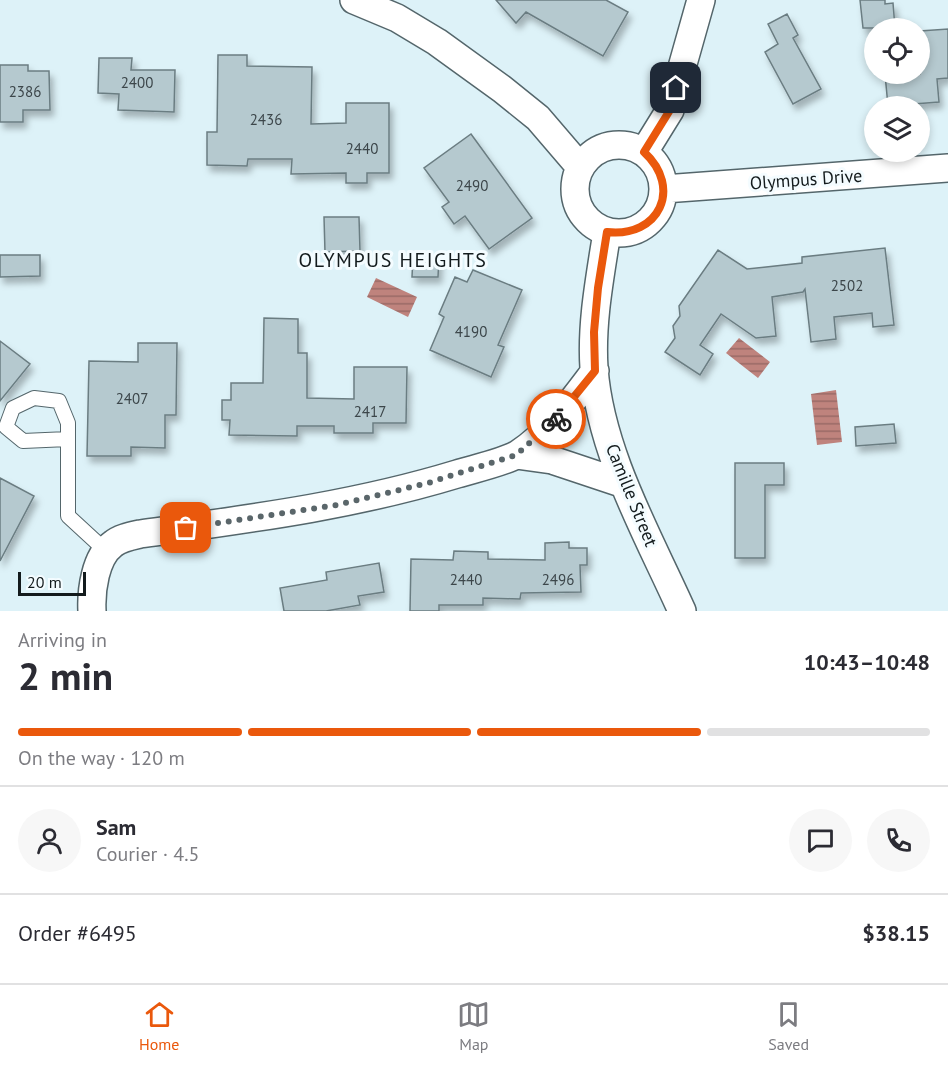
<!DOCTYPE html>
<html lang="en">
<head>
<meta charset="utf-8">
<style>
	:root { --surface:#fff; --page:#f7f7f7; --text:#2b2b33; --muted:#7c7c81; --line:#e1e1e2; --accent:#ea580c }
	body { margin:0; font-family:"PT Sans",sans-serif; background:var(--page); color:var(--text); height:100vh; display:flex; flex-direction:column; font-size:22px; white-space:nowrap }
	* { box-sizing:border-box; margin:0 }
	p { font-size:20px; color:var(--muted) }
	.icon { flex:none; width:33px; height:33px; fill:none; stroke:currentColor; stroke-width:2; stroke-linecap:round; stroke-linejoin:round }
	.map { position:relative; height:611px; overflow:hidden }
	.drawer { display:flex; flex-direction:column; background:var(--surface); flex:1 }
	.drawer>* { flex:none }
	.controls { position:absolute; left:864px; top:18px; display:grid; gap:12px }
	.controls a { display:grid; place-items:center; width:66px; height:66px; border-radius:50%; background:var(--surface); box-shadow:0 3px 9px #0003; font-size:30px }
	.scale { position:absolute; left:18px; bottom:15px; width:68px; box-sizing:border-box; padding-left:6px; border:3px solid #131b1d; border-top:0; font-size:16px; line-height:21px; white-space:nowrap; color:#131b1d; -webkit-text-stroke:4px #f4fcff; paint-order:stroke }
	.pin { position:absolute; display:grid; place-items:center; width:51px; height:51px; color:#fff; margin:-26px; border-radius:12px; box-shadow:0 3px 9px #0006 }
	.courier { position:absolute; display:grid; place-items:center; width:60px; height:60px; margin:-30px; border:4px solid #ea580c; border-radius:50%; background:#fff; color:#222; box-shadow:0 2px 8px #0007 }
	.headline em { font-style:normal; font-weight:600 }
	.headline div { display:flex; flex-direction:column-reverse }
	.headline { display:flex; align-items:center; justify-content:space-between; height:102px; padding:0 18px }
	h1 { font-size:39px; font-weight:600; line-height:45px }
	.bar { display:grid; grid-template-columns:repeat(4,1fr); gap:9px 6px; align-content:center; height:72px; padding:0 18px }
	.bar i { height:8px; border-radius:4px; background:var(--line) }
	.bar .on { background:var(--accent) }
	.bar p { grid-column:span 4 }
	.line { display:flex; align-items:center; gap:15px; padding:0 18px; border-top:2px solid var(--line) }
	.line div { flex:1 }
	.round { display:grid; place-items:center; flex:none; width:63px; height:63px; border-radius:32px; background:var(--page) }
	.tab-bar { display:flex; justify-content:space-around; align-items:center; height:84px; border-top:2px solid var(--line); background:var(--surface); font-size:16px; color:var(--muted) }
	.tab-bar a { display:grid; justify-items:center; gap:3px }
	.tab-bar .on { color:var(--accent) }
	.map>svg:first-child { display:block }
</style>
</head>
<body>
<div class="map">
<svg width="948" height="611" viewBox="0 0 948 611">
	<defs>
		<pattern id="water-rules" width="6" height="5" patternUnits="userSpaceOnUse" patternTransform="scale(1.5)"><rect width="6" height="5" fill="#bf837d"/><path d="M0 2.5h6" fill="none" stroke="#9a6a66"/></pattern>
		<filter id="shadow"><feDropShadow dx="3.5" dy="6" stdDeviation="3" flood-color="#0004"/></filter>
	</defs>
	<rect width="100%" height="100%" fill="#ddf2f8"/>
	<path fill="url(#water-rules)" d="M 376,278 L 417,297 L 408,317 L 367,297 Z
		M 739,338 L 770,362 L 758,378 L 726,353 Z
		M 836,390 L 842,442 L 817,445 L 811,394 Z"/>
	<path fill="#b5c9cf" stroke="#6b7d82" stroke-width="1.5" filter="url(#shadow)" d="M 496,0 L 606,0 L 628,12 L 603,56 L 526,12 L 516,23 Z
		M 860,0 L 885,0 L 885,4 L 893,3 L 895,28 L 863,28 Z
		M 787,14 L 798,35 L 793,38 L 821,89 L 793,104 L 765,52 L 778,44 L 768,24 Z
		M 948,29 L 948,78 L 937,79 L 939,102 L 888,106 L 885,74 L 920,74 L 920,31 Z
		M 218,55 L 247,55 L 247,66 L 312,67 L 311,124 L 346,123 L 346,103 L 389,103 L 389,173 L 367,173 L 367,183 L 346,183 L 346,173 L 291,174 L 292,159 L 248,159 L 247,166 L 207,165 L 207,132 L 217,132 Z
		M 99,58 L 132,58 L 131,70 L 175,70 L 174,112 L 118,110 L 119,94 L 98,93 Z
		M 0,65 L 28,65 L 28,71 L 49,71 L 50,110 L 23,110 L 23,122 L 0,122 Z
		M 471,134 L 532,218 L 489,249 L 465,216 L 454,224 L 442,207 L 449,202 L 424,168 Z
		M 324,217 L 359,217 L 360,251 L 325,252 Z
		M 885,248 L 894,325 L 873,327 L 872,313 L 834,317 L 836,339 L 811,342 L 805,289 L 803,292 L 772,297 L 776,336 L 756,338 L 721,314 L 700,345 L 713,354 L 700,375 L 665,352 L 675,338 L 673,326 L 680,316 L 679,306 L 718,250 L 747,269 L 802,263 L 802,257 Z
		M 0,255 L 40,255 L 40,276 L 0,277 Z
		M 413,256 L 439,257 L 438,277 L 412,277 Z
		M 473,270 L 522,290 L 498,345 L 504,347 L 491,377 L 430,350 L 444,317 L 439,314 L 455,277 L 467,282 Z
		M 264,318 L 298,319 L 298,353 L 307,353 L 307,398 L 354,399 L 354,367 L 407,367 L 406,423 L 373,423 L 373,433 L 334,433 L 334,426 L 297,426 L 297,436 L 229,435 L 230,420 L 222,420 L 222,400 L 231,400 L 231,383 L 263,383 Z
		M 0,341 L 30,364 L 0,401 Z
		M 138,343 L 177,343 L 176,415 L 165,415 L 165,448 L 131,447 L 131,456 L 87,456 L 89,361 L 138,362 Z
		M 894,424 L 896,443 L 856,446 L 855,427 Z
		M 735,463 L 784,463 L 784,485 L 765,485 L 765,558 L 735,558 Z
		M 0,478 L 34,496 L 0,561 Z
		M 569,542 L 569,548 L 587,548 L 587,565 L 580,565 L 581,592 L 521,593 L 520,599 L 483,598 L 483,605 L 439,605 L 439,611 L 410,611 L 411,559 L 453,560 L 454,551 L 488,552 L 488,559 L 545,560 L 545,543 Z
		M 379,563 L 384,592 L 358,596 L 360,605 L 326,611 L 284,611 L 280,588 L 327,580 L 326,572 Z"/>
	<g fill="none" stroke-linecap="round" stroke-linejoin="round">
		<g stroke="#54666b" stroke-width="16">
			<path id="service" d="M 68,439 L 23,441 L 6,427 L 13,408 L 34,398 L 59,401 L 68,423 L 68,516 L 106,551"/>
		</g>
		<g stroke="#54666b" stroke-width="30">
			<path id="minor" d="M 354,0 L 397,18 L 437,42 L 502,89 L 538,118 L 580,167
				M575 189a44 44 0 1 1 88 0a44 44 0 1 1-88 0Z
				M 644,152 L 670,110 L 701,0
				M 664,189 L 948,168
				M 607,232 C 600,277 591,323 594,368 C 600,452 648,535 682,611
				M 516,455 L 552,460 L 624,484
				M 92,611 C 91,591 95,557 113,544 C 120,538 131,536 140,534 C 248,519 352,506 457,474 C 473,469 505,462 518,454 C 549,434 573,400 595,371"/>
		</g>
		<use href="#service" stroke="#fff" stroke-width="14"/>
		<use href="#minor" stroke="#fff" stroke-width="27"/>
	</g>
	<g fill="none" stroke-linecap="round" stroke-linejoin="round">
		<path stroke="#5a666a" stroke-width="6" stroke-dasharray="0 10.8" d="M 186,528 L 337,505 L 428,483 L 516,455 L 556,419"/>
		<path stroke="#ea580c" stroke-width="8" d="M 556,419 L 595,371 L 594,332 L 598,288 L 607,232 C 659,238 683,188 644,152 L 670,110 L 676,88"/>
	</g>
	<g text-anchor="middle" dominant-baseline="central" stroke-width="6" stroke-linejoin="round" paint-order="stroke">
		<g font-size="15" fill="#3c464a">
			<text x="137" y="82">2400</text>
			<text x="25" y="91">2386</text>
			<text x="266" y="119">2436</text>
			<text x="362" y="148">2440</text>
			<text x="472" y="185">2490</text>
			<text x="847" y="285">2502</text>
			<text x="471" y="331">4190</text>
			<text x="132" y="398">2407</text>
			<text x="370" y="411">2417</text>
			<text x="466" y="579">2440</text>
			<text x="558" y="579">2496</text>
		</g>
		<g font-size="18" fill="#131b1d" stroke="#f4fcff">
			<text transform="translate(806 179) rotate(-4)">Olympus Drive</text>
			<text transform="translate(632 495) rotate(68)">Camille Street</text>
		</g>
		<g font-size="20" letter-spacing="1.5" fill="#131b1d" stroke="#f4fcff">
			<text x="393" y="260">OLYMPUS HEIGHTS</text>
		</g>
	</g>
</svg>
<div class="controls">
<a><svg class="icon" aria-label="locate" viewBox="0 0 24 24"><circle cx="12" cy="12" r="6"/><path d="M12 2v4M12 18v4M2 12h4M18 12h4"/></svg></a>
<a><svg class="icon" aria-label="layers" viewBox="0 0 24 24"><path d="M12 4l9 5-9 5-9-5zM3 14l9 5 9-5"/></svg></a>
</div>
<div class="scale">20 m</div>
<div class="pin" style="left:186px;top:528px;background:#ea580c"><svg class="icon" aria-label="bag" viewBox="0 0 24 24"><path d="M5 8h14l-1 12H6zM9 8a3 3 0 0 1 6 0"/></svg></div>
<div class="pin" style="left:676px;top:88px;background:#1f2937"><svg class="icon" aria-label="home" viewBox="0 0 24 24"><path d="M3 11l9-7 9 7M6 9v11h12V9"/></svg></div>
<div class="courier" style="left:556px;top:419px"><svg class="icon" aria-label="bike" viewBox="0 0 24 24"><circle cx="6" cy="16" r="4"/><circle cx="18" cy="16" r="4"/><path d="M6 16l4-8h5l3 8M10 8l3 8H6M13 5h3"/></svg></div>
</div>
<section class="drawer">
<div class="headline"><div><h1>2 min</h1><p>Arriving in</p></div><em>10:43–10:48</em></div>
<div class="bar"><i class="on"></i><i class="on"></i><i class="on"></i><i></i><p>On the way · 120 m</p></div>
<div class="line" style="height:108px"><a class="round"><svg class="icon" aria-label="person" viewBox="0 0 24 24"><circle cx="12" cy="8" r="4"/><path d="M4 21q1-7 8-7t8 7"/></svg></a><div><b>Sam</b><p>Courier · 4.5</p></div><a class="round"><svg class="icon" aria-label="chat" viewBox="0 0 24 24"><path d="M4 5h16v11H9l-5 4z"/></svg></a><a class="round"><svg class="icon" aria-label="phone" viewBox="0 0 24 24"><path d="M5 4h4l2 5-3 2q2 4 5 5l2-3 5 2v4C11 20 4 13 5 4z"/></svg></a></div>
<div class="line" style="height:78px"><div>Order #6495</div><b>$38.15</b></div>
</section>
<nav class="tab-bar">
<a class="on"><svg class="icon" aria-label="home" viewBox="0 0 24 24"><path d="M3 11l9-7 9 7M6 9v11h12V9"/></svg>Home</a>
<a><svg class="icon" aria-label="map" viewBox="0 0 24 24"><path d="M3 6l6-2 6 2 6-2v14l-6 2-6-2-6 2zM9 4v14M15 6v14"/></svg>Map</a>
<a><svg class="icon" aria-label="saved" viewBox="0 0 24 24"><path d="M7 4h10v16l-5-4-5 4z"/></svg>Saved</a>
</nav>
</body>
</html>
